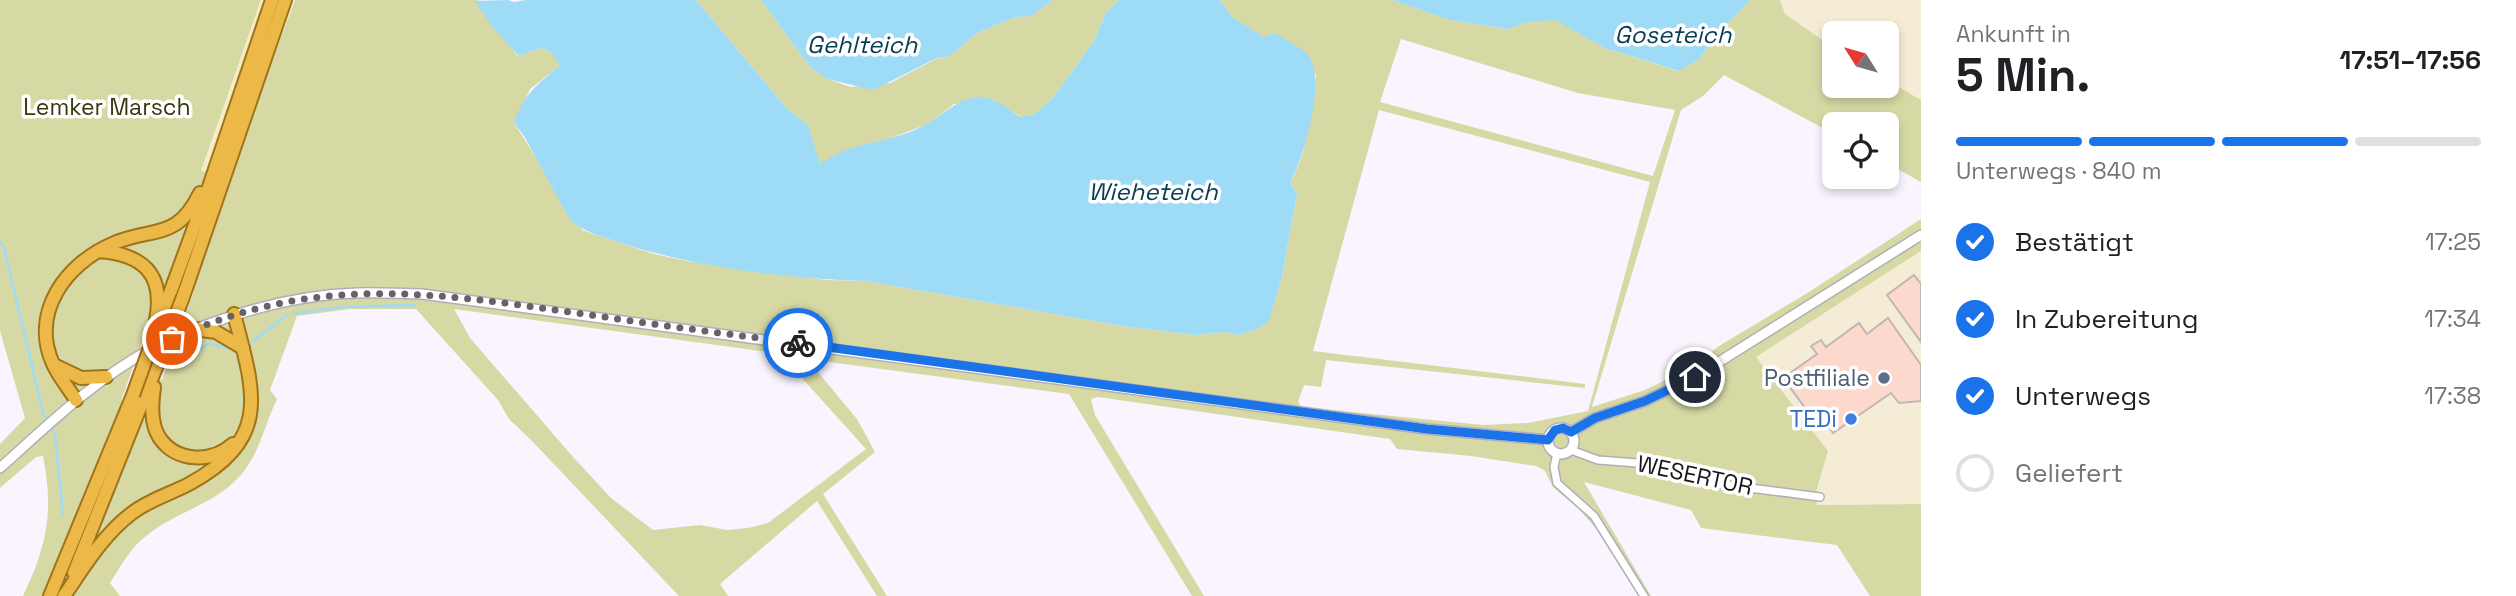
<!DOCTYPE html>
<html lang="de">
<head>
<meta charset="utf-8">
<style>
	:root { --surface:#fff; --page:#f6f6f6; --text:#202124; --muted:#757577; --line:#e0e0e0; --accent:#1a73e8 }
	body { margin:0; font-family:"Space Grotesk",sans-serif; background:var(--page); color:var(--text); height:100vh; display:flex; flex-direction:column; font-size:26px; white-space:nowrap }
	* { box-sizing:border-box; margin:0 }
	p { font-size:23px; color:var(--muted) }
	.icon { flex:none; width:38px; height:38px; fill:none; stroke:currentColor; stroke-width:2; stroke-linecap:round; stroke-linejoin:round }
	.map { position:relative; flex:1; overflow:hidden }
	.sheet { display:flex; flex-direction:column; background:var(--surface); width:595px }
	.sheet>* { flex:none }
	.needle { width:46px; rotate:307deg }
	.fabs { position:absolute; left:1822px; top:21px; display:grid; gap:14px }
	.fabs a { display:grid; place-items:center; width:77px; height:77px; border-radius:10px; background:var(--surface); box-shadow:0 4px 10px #0003; font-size:35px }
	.pin { position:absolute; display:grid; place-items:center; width:60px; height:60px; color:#fff; margin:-30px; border:4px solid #fff; border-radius:50%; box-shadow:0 2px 7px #0007 }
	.courier { position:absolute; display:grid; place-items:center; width:70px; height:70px; margin:-35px; border:5px solid #1a73e8; border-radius:50%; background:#fff; color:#222; box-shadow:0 2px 9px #0007 }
	.headline em { font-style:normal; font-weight:700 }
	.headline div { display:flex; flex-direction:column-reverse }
	.headline { display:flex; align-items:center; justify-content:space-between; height:119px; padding:0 35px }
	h1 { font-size:46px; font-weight:700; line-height:52px }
	.bar { display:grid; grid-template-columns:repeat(4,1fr); gap:10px 7px; align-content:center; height:84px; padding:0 35px }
	.bar i { height:9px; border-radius:5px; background:var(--line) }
	.bar .selected { background:var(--accent) }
	.bar p { grid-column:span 4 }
	ol { padding:0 35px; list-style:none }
	li { display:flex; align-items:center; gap:21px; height:77px }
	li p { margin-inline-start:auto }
	li .icon { padding:7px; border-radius:50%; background:var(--accent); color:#fff; stroke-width:4 }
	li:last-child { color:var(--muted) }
	li i { width:38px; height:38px; border:4px solid var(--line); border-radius:50% }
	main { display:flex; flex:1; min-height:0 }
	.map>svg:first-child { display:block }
</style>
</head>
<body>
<main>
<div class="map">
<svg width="1921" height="596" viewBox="0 0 1921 596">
	<rect width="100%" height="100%" fill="#f9f4fd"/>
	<path fill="#f5ecd6" d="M 1780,0 L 1921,0 L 1921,100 L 1887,80 L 1886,33 L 1834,33 L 1834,48 L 1785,14 Z
		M 1921,251 L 1921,504 L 1817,505 L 1816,492 L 1828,451 L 1756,357 Z"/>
	<path fill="#d7d9a5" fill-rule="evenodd" d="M 0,0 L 261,0 L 202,170 L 228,176 L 295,0 L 481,0 L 476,1 L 518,56 L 542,48 L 552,53 L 561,65 L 530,89 L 514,123 L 582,230 L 654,254 L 687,261 L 827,280 L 866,281 L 1122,326 L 1196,335 L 1223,332 L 1239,335 L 1269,320 L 1282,277 L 1297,193 L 1290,183 C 1309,149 1311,112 1316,74 L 1232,17 L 1220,0 L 1392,0 L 1450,20 L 1508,29 L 1527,22 L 1555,19 L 1605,48 L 1678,71 L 1699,59 L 1715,37 L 1750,0 L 1780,0 L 1785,14 L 1834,48 L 1834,86 L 1886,86 L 1887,80 L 1921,100 L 1921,182 L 1887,163 L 1886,124 L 1834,124 L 1834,134 L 1724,75 L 1703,96 L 1681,110 L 1592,407 L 1645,390 L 1694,366 L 1719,346 L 1809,292 L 1921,219 L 1921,251 L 1756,357 L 1828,451 L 1816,492 L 1817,505 L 1921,504 L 1921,596 L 1870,596 L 1837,545 L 1701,528 L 1691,510 L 1584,482 L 1651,596 L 1639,596 L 1600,533 L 1578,508 L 1553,487 L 1545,471 L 1536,466 L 1471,456 L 1397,449 L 1390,439 L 1098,397 L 1091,399 L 1095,415 L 1204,596 L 1192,596 L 1069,394 L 807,359 L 857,419 L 875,452 L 823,494 L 887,596 L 877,596 L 817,501 L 720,584 L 728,596 L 679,596 L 532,441 L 509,419 L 498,400 L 416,309 L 350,309 L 297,316 L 270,390 L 277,399 C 264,426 260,453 240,476 C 214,505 175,512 146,536 C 130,548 121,566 110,583 L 120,596 L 23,596 C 47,546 54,511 43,456 L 36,457 L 0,488 L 0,444 L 25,418 L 0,331 ZM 1401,39 L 1578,93 L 1675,110 L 1653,176 L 1380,102 ZM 1379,110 L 1650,182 L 1588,411 L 1528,423 L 1483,425 L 1302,407 L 1298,402 L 1304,385 L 1321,387 L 1326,360 L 1585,388 L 1585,384 L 1313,351 ZM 194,291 L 162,379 L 121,401 L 152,314 ZM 454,309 L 789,355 L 801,377 L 866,449 L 768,523 L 748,528 L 727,530 L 700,525 L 653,530 L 611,498 L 574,458 L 470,338 Z
		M 696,0 L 761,0 L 810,67 L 827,79 L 851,87 L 890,83 L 938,58 L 950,56 L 977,33 L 1016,17 L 1031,16 L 1053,0 L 1119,0 L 1106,13 L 1094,41 L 1052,99 L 1033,115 L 1021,117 L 994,100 L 954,104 L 928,124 L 820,165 L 808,125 L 787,109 Z"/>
	<path fill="#f6edc7" d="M 261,0 L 295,0 L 228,176 L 201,171 Z"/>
	<path fill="#9ddbf7" d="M 508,0 L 514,2 L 526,0 L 696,0 L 787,109 L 808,125 L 820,164 C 853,139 897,144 930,122 C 946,112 957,100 977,97 C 993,95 1008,109 1020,117 L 1033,115 L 1052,99 L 1094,41 L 1106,13 L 1119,0 L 1220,0 L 1232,17 L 1264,37 L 1275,33 C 1285,40 1304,48 1310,58 C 1325,84 1304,157 1290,183 L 1297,193 L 1282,277 L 1269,321 L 1257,329 L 1238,335 L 1223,332 L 1196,335 L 1122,326 L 866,281 C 787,279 693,267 618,242 C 601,236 584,232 570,220 L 524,136 L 514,123 C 525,91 537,86 560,65 L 552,53 L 542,48 L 519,56 L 492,27 L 475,1 Z
		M 761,0 L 1053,0 L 1031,16 L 1016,17 L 977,33 L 950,56 L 937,58 L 873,90 L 827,79 L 810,67 Z
		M 1392,0 L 1750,0 L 1715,37 L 1699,59 L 1679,71 L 1605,48 L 1555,20 L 1527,22 L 1508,29 L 1450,20 Z"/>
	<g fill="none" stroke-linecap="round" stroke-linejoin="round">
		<path stroke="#9ddbf7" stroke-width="2.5" d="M 0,242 L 4,247 L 43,413 L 55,434 L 63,515
			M 294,313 L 342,307 L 414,305
			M 252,342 L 288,314
			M 176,359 L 210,344 L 227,348"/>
	</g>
	<path fill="#fdd8cd" stroke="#c0b6b3" stroke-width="2" d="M 1914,275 L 1921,284 L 1921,342 L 1887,295 Z
		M 1888,318 L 1921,365 L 1921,401 L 1899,403 L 1891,393 L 1833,433 L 1823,419 L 1817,424 L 1783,378 L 1817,354 L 1811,346 L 1821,340 L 1826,347 L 1859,323 L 1867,334 Z"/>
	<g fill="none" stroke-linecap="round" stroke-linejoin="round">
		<g stroke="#b2aeb6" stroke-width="10">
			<path id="minor" d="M 1571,450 L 1598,460 L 1651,464 L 1719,484 L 1820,497
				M 1557,453 L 1554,467 L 1557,483 L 1594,516 L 1644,596"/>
		</g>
		<g stroke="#b2aeb6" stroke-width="12">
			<path id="tertiary" d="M 165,342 C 225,315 290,295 357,293 C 379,292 401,294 422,294 L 1427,429 L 1548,440
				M1548 441a13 13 0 1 1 26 0a13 13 0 1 1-26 0Z
				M 1571,432 L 1595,418 L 1645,401 L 1695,377 L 1921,235
				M 0,468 C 47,426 93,381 149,350"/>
		</g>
		<g stroke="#9e741a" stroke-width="16">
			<path id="trunk" d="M 98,251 C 142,254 165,273 156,320
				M 183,297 L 285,0
				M 194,329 L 216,332 L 243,348
				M 151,345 L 210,184 L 272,0
				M 56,366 L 81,378 L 106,377
				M 154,387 C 152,403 150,422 159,437 C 176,463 212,463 233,444
				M 76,400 C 69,389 59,377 53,364 C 30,312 66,264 112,244 C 153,226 176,242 200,193
				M 74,573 L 161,355
				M 50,596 L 133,395
				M 64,596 C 84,567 103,535 132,513 C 149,500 170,494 189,484 C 273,438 254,392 234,314"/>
		</g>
		<use href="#minor" stroke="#fff" stroke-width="7"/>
		<use href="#tertiary" stroke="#fff" stroke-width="9"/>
		<use href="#trunk" stroke="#ecb848" stroke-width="12"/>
		<g stroke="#9e741a" stroke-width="16" stroke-linecap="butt">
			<path id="trunk-bridge" d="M 161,355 L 183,297
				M 133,395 L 151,345"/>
		</g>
		<use href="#trunk-bridge" stroke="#ecb848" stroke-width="12"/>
	</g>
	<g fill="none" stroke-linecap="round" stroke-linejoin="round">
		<path stroke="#666368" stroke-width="7" stroke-dasharray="0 12.6" d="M 172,339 C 314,274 428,292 577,313 C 651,324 725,334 798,343"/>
		<path stroke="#1a73e8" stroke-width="9" d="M 798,343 L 1427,429 L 1548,440 L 1555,430 L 1563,428 L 1571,432 L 1595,418 L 1645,401 L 1695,377"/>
	</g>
	<circle fill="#5c6f8a" stroke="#fff" stroke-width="2.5" cx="1884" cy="378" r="7"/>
	<circle fill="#3f7fe0" stroke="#fff" stroke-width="2.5" cx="1851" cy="419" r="7"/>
	<g text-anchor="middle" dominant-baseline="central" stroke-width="7" stroke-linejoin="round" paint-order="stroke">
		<g font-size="23" fill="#36370b" stroke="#fff">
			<text x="107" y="107">Lemker Marsch</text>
		</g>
		<g font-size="23" fill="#4e5e75" stroke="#fff" text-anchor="end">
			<text x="1870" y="378">Postfiliale</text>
		</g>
		<g font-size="23" fill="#366cbe" stroke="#fff" text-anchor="end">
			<text x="1837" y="419">TEDi</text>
		</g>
		<g font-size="23" fill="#171518" stroke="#fff">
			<text transform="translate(1695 475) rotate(12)">WESERTOR</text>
		</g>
		<g font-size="24" font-style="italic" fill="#073e51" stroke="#fff">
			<text x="1673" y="34">Goseteich</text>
			<text x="862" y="44">Gehlteich</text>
			<text x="1153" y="191">Wieheteich</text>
		</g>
	</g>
</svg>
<div class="fabs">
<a><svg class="needle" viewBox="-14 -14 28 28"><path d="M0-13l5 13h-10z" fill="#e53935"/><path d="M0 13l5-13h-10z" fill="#757577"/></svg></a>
<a><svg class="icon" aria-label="locate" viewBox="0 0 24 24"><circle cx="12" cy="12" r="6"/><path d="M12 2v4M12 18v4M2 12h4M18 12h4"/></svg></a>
</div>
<div class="pin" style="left:172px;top:339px;background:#ea580c"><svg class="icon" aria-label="bag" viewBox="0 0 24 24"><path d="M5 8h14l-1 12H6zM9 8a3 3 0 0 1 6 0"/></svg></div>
<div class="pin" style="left:1695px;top:377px;background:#1f2937"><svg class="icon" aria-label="home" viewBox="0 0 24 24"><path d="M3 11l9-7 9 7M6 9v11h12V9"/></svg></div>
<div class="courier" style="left:798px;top:343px"><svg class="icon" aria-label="bike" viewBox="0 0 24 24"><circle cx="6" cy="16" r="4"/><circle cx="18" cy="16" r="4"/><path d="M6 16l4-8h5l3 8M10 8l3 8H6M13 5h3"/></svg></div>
</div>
<section class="sheet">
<div class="headline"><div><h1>5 Min.</h1><p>Ankunft in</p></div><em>17:51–17:56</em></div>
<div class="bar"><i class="selected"></i><i class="selected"></i><i class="selected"></i><i></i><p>Unterwegs · 840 m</p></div>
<ol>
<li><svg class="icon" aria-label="check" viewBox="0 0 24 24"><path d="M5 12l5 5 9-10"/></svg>Bestätigt<p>17:25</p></li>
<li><svg class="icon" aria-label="check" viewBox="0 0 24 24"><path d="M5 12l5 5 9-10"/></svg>In Zubereitung<p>17:34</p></li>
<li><svg class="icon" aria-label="check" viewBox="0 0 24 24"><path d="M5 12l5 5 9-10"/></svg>Unterwegs<p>17:38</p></li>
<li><i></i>Geliefert</li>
</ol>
</section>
</main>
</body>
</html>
